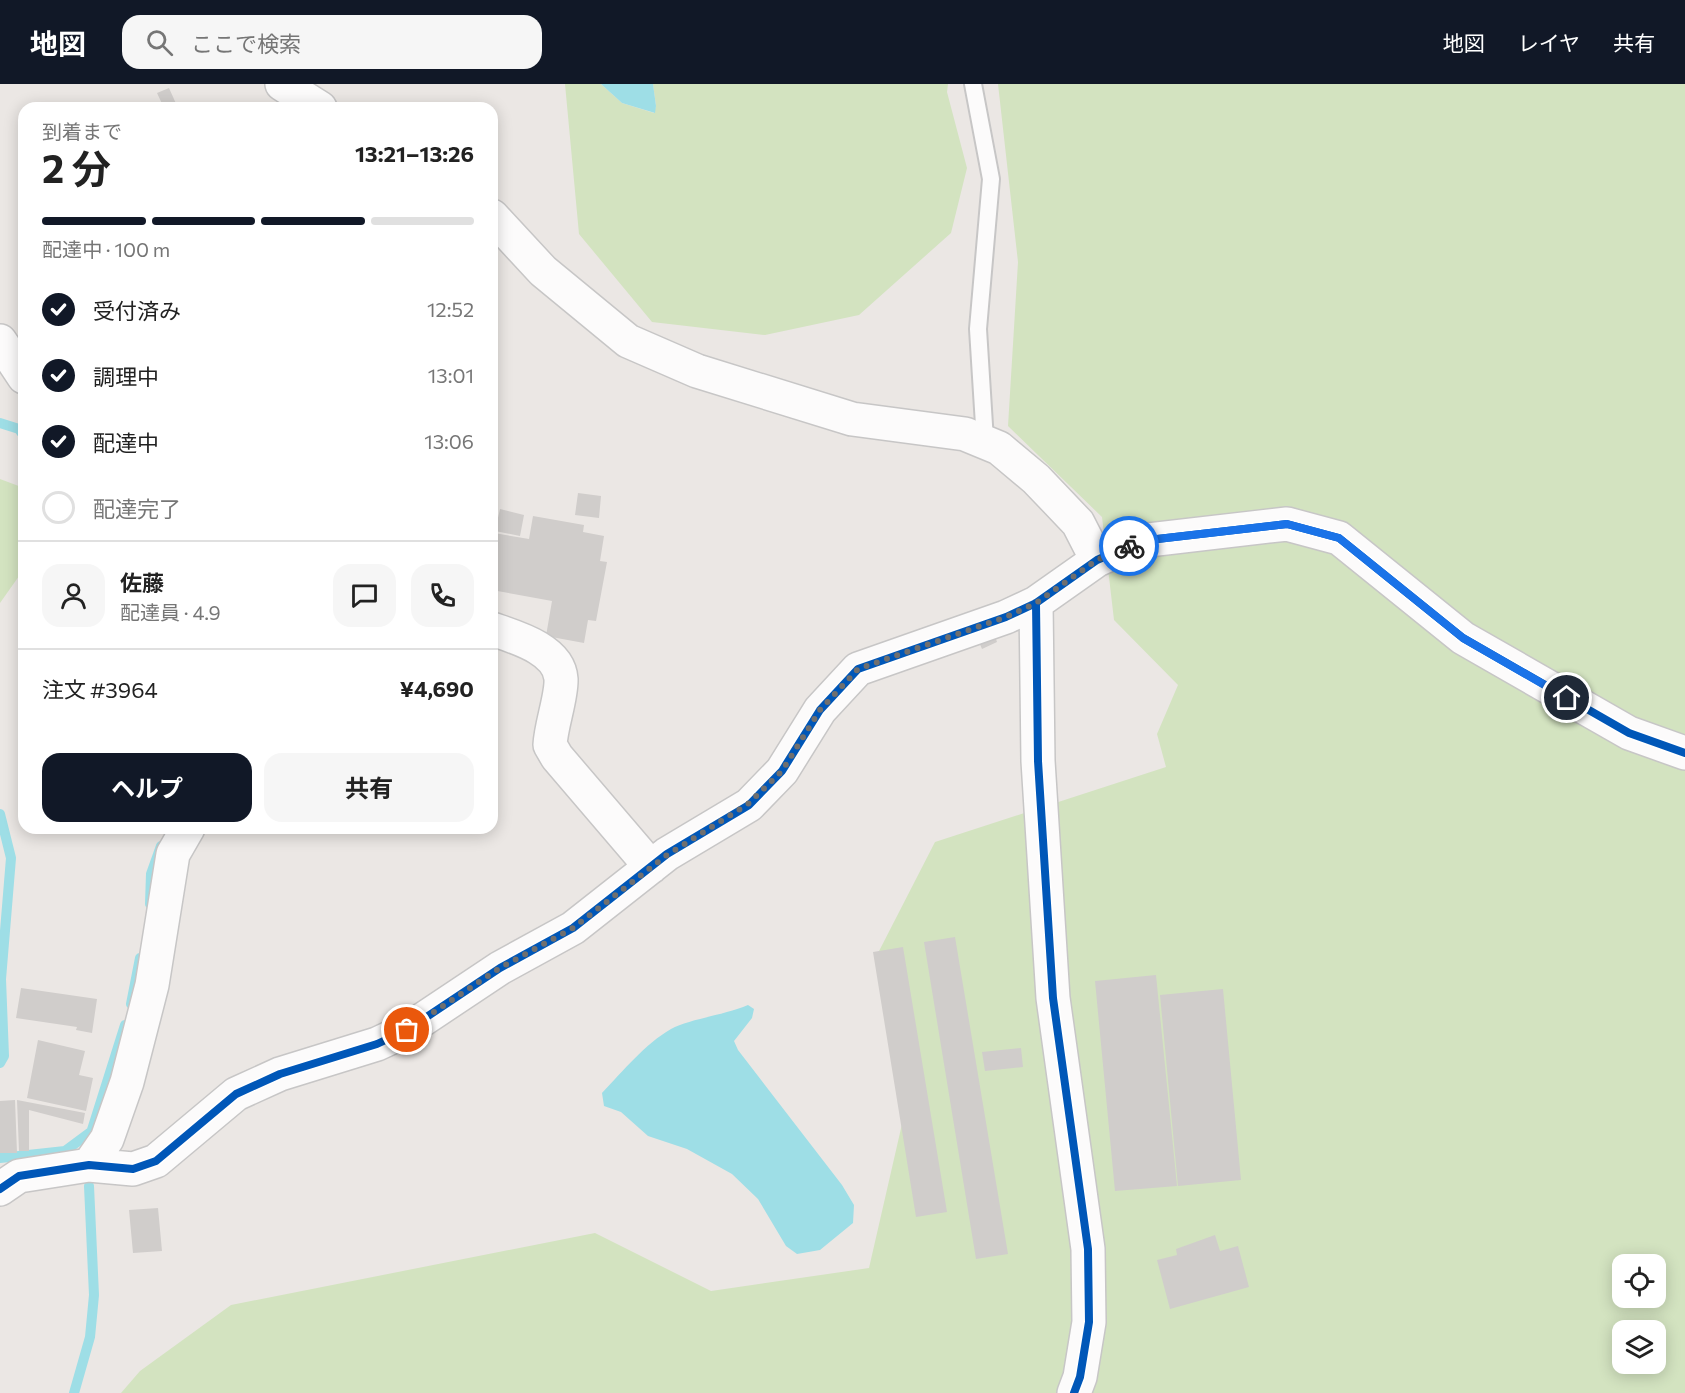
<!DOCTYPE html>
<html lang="ja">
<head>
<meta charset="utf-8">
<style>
	:root { --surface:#fff; --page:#f6f6f6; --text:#222; --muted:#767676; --line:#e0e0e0; --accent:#111827 }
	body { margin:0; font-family:Commissioner,"Noto Sans JP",sans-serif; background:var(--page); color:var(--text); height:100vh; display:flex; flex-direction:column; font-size:22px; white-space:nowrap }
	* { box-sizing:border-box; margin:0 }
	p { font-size:20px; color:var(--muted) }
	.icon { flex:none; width:33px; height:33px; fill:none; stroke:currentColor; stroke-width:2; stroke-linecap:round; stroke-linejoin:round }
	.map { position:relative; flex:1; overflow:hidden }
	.sheet { position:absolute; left:18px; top:18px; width:480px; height:732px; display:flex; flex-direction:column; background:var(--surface); border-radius:18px; box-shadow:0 3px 15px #0003 }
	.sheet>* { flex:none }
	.tools { position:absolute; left:1612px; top:1170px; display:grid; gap:12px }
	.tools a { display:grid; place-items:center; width:54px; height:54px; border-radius:12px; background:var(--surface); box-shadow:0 3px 15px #0003; font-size:30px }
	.pin { position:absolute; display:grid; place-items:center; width:51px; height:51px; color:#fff; margin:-26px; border:3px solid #fff; border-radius:50%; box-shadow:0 2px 6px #0007 }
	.courier { position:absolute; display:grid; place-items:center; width:60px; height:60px; margin:-30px; border:4px solid #1a73e8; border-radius:50%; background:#fff; color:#222; box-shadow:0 2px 8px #0007 }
	.summary em { font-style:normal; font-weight:700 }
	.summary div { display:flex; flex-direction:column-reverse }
	.summary { display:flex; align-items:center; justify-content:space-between; height:102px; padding:0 24px }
	h1 { font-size:39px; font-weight:700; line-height:45px }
	.bar { display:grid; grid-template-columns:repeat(4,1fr); gap:9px 6px; align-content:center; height:72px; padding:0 24px }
	.bar i { height:8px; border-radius:4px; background:var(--line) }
	.bar .current { background:var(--accent) }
	.bar p { grid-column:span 4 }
	.line { display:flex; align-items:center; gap:15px; padding:0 24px; border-top:2px solid var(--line) }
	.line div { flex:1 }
	.round { display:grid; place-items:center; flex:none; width:63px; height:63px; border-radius:18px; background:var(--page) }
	ol { padding:0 24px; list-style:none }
	li { display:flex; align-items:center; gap:18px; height:66px }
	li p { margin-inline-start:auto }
	li .icon { padding:6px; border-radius:50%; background:var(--accent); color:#fff; stroke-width:4 }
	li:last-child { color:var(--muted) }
	li i { width:33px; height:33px; border:3px solid var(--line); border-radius:50% }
	.action { display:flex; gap:12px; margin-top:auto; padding:12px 24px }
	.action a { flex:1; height:69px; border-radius:18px; background:var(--accent); color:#fff; font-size:24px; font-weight:700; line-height:69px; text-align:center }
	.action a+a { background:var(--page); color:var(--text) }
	header { display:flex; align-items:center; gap:36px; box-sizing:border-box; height:84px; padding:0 30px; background:var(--accent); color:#fff }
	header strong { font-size:28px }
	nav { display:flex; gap:33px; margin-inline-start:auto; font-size:21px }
	.search { width:420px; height:54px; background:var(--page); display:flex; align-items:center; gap:15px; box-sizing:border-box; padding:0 21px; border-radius:18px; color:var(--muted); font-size:22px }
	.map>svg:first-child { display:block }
</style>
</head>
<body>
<header>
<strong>地図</strong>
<div class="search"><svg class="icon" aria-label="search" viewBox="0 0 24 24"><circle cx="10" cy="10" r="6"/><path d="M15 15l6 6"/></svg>ここで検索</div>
<nav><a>地図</a><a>レイヤ</a><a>共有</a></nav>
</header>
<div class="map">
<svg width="1685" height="1309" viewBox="0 0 1685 1309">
	<rect width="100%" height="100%" fill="#ebe7e4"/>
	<path fill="#d3e3c0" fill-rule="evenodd" d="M 565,0 L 601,0 L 622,19 L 654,29 L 656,22 L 653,0 L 948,0 L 947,8 L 967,84 L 951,149 L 859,231 L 765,251 L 652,238 L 579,150 Z
		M 998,0 L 1685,0 L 1685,1309 L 121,1309 L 140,1287 L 231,1221 L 595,1149 L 711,1207 L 869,1184 L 913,992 L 877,871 L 935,758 L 1166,683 L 1157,650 L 1178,601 L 1114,536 L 1102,433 L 1008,342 L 1018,178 ZM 1623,1180 L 1656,1180 L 1656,1214 L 1623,1214 ZM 1623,1246 L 1656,1246 L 1656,1280 L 1623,1280 Z
		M 0,395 L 24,404 L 24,485 L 0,519 Z"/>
	<path fill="#9edee6" d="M 601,0 L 653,0 L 656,22 L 655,29 L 622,19 Z
		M 748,921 L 754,925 L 752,934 L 734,957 L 738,966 L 842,1101 L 854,1121 L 853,1139 L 820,1166 L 797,1170 L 786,1162 L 758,1115 L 732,1090 L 687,1065 L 648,1052 L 621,1028 L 604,1022 L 602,1009 C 623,987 645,960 671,945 C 689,935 725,931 748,921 Z"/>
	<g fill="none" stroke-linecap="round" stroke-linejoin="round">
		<path stroke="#9edee6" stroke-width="10" d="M 0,339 L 19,345 L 24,352
			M 0,730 L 11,774 L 1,895 L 4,972 L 0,979
			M 150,820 L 151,790 L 161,762
			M 131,920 L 140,874
			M 90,1052 L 125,941
			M 0,1074 L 65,1067 L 92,1047
			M 74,1309 L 90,1253 L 94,1211 L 89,1102"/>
	</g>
	<path fill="#d0cdcb" d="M 169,4 L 178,24 L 164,24 L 157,9 Z
		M 578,409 L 601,412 L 599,434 L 575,431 Z
		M 500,425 L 524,431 L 520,452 L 495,447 Z
		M 533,432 L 584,441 L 583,448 L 604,452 L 600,477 L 607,478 L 596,537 L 588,536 L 584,559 L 546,552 L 552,517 L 492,506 L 494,449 L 529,455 Z
		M 995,552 L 997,558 L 982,565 L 979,558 Z
		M 955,853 L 1008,1170 L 976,1175 L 924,858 Z
		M 903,863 L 947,1128 L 916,1133 L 873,868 Z
		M 1156,891 L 1177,1102 L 1115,1107 L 1095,897 Z
		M 21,904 L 97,915 L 92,949 L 76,946 L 77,943 L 16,934 Z
		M 1223,905 L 1241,1096 L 1178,1102 L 1160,911 Z
		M 38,956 L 85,967 L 79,991 L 93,994 L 86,1027 L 27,1014 Z
		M 1021,964 L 1023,983 L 985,987 L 982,968 Z
		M 15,1016 L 17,1069 L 0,1069 L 0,1017 Z
		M 17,1016 L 85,1029 L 83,1040 L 29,1026 L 29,1067 L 19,1067 Z
		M 158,1124 L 162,1167 L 133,1169 L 129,1126 Z
		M 1215,1151 L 1220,1167 L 1238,1162 L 1249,1203 L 1170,1225 L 1157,1176 L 1177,1171 L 1176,1165 Z"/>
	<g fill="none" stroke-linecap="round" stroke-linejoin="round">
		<g stroke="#c7c6c6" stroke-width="20">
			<path id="lane" d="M 973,0 L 991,95 L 978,245 L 985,357"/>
		</g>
		<g stroke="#c7c6c6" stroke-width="36">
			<path id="street" d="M 282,0 L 320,24
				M 492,132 L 543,187 L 628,257 L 697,287 L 852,335 L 965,350 L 999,364 L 1036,395 L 1078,439 L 1097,476
				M 0,257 L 24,293
				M 1036,519 L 1038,677 L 1053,914 L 1088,1165 L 1089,1238 L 1080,1293 L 1074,1309
				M 492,545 C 515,553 559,565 561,595 C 562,612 551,641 550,661 L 557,673 L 651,783
				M 89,1081 L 107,1055 L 127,998 L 152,901 L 173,770 L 188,744
				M 0,1105 L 19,1092 L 89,1081 L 133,1085 L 156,1077 L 236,1010 L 280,990 L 377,960 L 407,946 L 500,884 L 573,844 L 667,770 L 749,721 L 782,687 L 820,626 L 858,585 L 1006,533 L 1036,519 L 1097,476 L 1140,457 L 1287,440 L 1339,454 L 1463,554 L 1629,649 L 1685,669"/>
		</g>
		<use href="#lane" stroke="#fcfbfb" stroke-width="16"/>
		<use href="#street" stroke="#fcfbfb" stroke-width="33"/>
		<g stroke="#fff" stroke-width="11">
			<path id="cycleway" d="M 1036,519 L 1038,677 L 1053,914 L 1088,1165 L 1089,1238 L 1080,1293 L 1074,1309
				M 0,1105 L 19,1092 L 89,1081 L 133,1085 L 156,1077 L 236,1010 L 280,990 L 377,960 L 407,946 L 500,884 L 573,844 L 667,770 L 749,721 L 782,687 L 820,626 L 858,585 L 1006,533 L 1036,519 L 1097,476 L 1140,457 L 1287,440 L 1339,454 L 1463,554 L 1629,649 L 1685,669"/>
		</g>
		<use href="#cycleway" stroke="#0057b8" stroke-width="8"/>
	</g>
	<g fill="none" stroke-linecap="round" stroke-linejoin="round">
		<path stroke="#706f6e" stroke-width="6" stroke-dasharray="0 10.8" d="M 407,946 L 500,884 L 573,844 L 667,771 L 748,720 L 782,687 L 820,626 L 858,585 L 1006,533 L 1036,519 L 1097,476 L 1129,462"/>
		<path stroke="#1a73e8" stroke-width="8" d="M 1129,462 L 1140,457 L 1287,440 L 1339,454 L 1463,554 L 1567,614"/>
	</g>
</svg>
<div class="tools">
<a><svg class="icon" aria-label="locate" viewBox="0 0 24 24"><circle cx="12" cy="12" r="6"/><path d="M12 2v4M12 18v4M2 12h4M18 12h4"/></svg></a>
<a><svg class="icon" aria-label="layers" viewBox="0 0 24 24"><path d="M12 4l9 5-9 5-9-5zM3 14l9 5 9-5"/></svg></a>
</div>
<div class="pin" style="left:407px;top:946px;background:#ea580c"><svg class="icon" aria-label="bag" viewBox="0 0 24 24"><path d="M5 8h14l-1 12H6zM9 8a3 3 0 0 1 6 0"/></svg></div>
<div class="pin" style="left:1567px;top:614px;background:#1f2937"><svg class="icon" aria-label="home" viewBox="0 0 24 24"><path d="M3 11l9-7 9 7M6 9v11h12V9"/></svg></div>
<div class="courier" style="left:1129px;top:462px"><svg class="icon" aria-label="bike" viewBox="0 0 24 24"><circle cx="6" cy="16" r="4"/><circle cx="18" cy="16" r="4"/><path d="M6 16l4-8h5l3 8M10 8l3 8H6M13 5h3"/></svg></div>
<section class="sheet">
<div class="summary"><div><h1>2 分</h1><p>到着まで</p></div><em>13:21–13:26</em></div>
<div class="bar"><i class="current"></i><i class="current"></i><i class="current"></i><i></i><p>配達中 · 100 m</p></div>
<ol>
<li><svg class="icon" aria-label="check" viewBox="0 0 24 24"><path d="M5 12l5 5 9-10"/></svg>受付済み<p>12:52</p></li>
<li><svg class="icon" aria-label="check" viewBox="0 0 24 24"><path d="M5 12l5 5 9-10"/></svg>調理中<p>13:01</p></li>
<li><svg class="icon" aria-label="check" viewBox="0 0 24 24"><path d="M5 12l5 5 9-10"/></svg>配達中<p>13:06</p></li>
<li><i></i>配達完了</li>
</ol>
<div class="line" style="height:108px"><a class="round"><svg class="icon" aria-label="person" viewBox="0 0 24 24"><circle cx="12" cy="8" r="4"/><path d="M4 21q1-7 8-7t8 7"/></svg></a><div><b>佐藤</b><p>配達員 · 4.9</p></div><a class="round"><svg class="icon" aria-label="chat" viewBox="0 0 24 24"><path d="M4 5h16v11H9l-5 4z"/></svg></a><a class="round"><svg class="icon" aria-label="phone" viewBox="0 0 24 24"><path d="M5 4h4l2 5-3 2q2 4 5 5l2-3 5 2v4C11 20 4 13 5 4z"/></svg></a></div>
<div class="line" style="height:78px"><div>注文 #3964</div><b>¥4,690</b></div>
<div class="action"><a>ヘルプ</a><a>共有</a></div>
</section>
</div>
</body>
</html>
